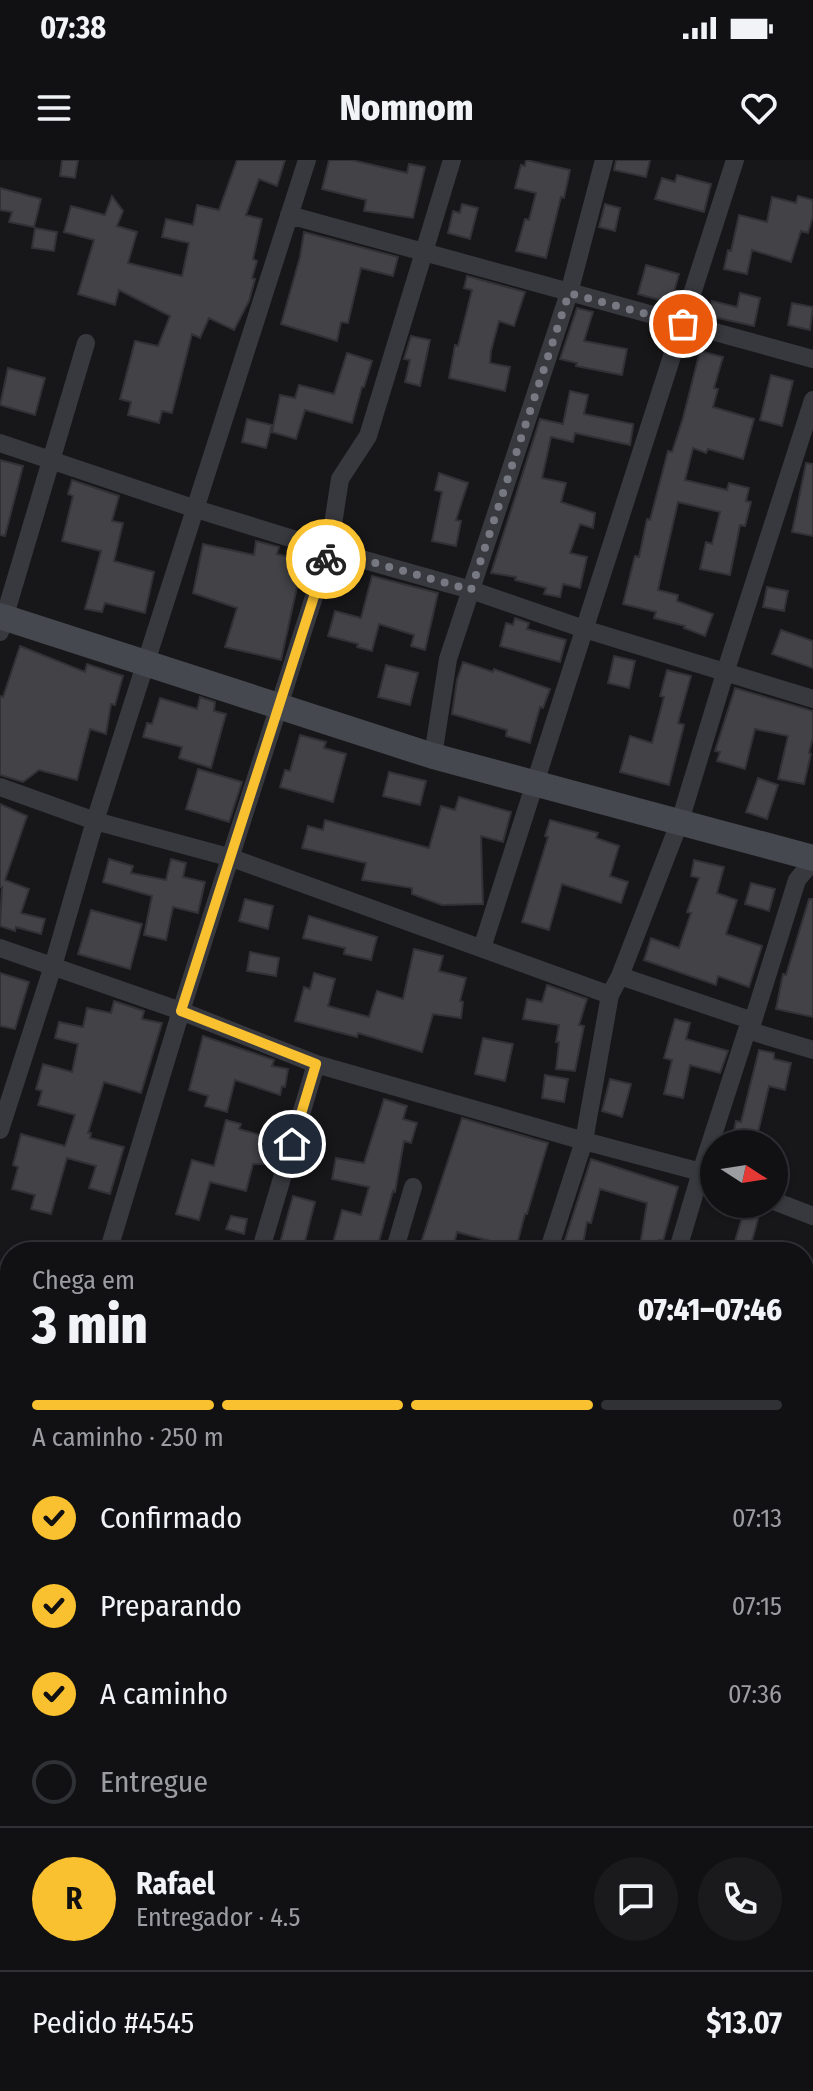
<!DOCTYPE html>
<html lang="pt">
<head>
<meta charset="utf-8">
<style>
	:root { --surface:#111114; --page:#1a1a1d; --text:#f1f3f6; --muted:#9c9da0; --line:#303134; --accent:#f9c130 }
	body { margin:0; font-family:"Fira Sans Condensed",sans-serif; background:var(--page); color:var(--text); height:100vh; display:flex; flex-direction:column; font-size:30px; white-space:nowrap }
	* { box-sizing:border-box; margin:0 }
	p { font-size:26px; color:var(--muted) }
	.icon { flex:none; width:44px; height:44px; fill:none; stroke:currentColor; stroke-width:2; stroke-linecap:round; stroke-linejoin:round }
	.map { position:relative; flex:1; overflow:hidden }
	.drawer { position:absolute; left:0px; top:1082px; width:814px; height:850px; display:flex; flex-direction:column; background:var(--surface); border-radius:32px 32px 0 0; box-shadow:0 2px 6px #0004,0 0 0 2px var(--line) }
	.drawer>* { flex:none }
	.needle { width:52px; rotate:102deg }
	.controls { position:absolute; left:700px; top:970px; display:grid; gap:16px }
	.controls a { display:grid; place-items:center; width:88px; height:88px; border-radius:50%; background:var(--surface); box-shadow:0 2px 6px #0004,0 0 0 2px var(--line); font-size:40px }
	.pin { position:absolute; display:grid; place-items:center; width:68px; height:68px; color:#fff; margin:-34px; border:4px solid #fff; border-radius:50%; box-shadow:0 2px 8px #0007 }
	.courier { position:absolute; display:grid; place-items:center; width:80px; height:80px; margin:-40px; border:6px solid #f9c130; border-radius:50%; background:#fff; color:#222; box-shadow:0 2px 10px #0007 }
	.head em { font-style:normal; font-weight:800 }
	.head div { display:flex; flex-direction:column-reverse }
	.head { display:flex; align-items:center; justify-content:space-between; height:136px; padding:0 32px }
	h1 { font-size:52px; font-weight:800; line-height:60px }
	.bar { display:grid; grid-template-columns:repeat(4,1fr); gap:12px 8px; align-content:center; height:96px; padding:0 32px }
	.bar i { height:10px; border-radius:6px; background:var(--line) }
	.bar .selected { background:var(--accent) }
	.bar p { grid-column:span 4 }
	.line { display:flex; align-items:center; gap:20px; padding:0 32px; border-top:2px solid var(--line) }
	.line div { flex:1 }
	.round { display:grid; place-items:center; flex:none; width:84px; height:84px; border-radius:42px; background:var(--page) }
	ol { padding:0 32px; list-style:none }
	li { display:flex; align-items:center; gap:24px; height:88px }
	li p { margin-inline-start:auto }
	li .icon { padding:8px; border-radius:50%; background:var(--accent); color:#111; stroke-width:4 }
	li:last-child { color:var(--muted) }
	li i { width:44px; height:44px; border:4px solid var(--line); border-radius:50% }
	.status { display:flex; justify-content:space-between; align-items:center; height:56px; padding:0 40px; background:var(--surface); direction:ltr }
	.status svg { height:22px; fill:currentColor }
	header { display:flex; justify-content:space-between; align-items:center; height:104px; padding:0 32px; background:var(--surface); font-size:36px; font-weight:800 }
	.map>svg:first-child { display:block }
</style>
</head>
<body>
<div class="status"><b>07:38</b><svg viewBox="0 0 49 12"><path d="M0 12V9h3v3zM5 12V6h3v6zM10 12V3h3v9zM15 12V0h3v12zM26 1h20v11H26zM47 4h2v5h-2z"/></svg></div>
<header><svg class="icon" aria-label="menu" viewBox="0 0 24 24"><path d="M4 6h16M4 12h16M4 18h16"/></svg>Nomnom<svg class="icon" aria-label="heart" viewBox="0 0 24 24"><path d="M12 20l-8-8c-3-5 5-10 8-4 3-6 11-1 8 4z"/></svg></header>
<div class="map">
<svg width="813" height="1931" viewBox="0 0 813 1931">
	<rect width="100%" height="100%" fill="#17171a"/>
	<path fill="#424247" stroke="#323136" stroke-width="2" d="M 62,0 L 78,0 L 75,18 L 60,16 Z
		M 237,0 L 285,0 L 277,26 L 259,19 L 246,55 L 262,59 L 253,99 L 257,101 L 252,118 L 255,119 L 249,141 L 234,170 L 209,158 L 200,178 L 192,174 L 172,253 L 162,251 L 159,263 L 128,255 L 131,242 L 120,239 L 135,181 L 158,186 L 170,156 L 119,130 L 115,145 L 78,134 L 94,80 L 64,72 L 71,46 L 105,55 L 112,36 L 123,51 L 117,66 L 137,72 L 128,103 L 182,116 L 189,83 L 162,77 L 166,59 L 193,65 L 197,45 L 219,50 Z
		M 329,0 L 352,0 L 407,13 L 409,4 L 425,7 L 413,58 L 364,51 L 366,40 L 322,29 Z
		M 526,0 L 570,10 L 564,38 L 561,37 L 546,98 L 516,91 L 525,59 L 529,60 L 536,33 L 515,28 L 521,5 L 525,6 Z
		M 616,0 L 650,0 L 646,17 L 614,10 Z
		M 677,15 L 711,24 L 704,52 L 655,39 L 662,18 L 675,22 Z
		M 0,28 L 41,39 L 34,67 L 9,62 L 12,52 L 0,50 Z
		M 798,36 L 813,40 L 813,56 L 808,73 L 801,71 L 791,102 L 752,90 L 747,114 L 724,109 L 728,90 L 731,91 L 739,55 L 767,62 L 772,37 L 796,43 Z
		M 462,44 L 478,48 L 470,79 L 448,73 L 453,51 L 460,53 Z
		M 605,44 L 620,48 L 615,71 L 599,67 Z
		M 35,68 L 57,72 L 54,91 L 32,88 Z
		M 304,72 L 398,97 L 393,116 L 361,108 L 348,163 L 341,162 L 337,181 L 281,164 L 300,97 Z
		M 646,105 L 679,114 L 671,143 L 638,134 Z
		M 467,116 L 525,132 L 514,166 L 499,161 L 491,191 L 490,203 L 510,207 L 505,231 L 449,218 L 455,185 L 458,186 L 472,130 L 464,128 Z
		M 740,133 L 760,138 L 754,166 L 709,156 L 712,141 L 737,147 Z
		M 792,143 L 813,147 L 810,170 L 788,165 Z
		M 577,148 L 593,152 L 584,181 L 627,189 L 622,215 L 576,206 L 577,203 L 560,199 Z
		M 411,176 L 430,180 L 420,226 L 405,222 L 410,200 L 404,199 Z
		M 700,191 L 723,197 L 714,228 L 718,229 L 713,247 L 754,259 L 743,299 L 708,289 L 706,293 L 693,288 L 685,320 L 727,330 L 729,323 L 749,328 L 746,341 L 751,342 L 745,366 L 740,365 L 730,415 L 700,409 L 706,382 L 712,384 L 720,352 L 678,342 L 664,403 L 658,430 L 678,435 L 677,441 L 713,454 L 705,476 L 684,468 L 685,466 L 654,458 L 656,452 L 623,444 L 635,396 L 639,397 L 647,359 L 650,360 L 668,291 L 672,292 L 683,258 Z
		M 347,193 L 372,201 L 364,227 L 362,227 L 352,263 L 305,250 L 296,279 L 272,272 L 280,235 L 295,238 L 299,225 L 334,234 Z
		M 8,208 L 45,218 L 35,255 L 0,245 Z
		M 771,215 L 793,221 L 782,266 L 760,260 Z
		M 570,231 L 588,235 L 584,254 L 633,264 L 633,267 L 630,285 L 575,273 L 573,282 L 551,277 L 542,318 L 566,323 L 561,342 L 595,353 L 593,368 L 580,364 L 570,393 L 587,397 L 580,428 L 563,424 L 560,437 L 544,434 L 546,428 L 515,420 L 516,417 L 491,413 L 540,259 L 563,264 Z
		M 247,259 L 272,265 L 266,288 L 242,282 Z
		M 0,300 L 23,306 L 5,376 L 0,375 Z
		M 806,303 L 813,304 L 813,376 L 792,372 Z
		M 439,313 L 468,323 L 456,360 L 461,361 L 456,386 L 432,381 L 442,332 L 435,330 Z
		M 72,320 L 119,336 L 112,361 L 123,363 L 114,401 L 154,412 L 145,453 L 105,443 L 102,452 L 85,449 L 101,391 L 62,381 L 73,336 L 68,334 Z
		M 256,381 L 279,387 L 277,394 L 306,401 L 300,427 L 297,427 L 281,500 L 225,487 L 237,448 L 193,433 L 203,384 L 254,395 Z
		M 372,416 L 438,433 L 425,490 L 411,486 L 414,475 L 379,464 L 372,491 L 357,487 L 358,484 L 328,476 L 335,451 L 361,458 Z
		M 767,427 L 788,431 L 784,451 L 763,447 Z
		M 515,458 L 529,463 L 527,469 L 566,480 L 560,502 L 500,486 L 506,463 L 513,465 Z
		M 781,470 L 813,481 L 813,508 L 772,494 Z
		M 20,486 L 85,512 L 87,504 L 123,516 L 115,545 L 111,544 L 106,574 L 90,569 L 77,620 L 39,610 L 23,622 L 0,615 L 0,536 L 3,537 Z
		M 614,496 L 635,501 L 629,528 L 608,523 Z
		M 463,502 L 493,512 L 494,509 L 550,529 L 543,548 L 540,547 L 530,583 L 506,576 L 507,570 L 452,554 L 457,520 Z
		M 386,505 L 418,513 L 410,545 L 378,537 Z
		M 667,510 L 691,516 L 678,563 L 684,565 L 669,625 L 620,612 L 630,576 L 652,583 L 664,537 L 660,536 Z
		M 735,528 L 813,551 L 813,577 L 809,593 L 811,594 L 804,624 L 778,619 L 788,576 L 755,569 L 745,609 L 717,601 L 720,592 L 715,591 Z
		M 200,537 L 215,542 L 214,551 L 226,554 L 211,608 L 179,598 L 182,587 L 143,577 L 147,563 L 152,564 L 160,538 L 197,549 Z
		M 300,575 L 326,582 L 324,588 L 346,594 L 333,642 L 280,627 L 285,610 L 290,611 Z
		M 198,609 L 242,622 L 229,662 L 186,649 Z
		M 389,612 L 426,621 L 420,645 L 383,636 Z
		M 758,618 L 778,625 L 767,659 L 746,652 Z
		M 459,637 L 511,652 L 503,682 L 481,676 L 483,744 L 442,745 L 412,734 L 412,728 L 362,720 L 366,703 L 302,688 L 308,666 L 323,670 L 325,660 L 429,688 L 441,646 L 455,650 Z
		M 0,644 L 27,656 L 5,720 L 29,729 L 21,753 L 45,759 L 41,774 L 16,767 L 15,771 L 0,766 L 2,727 L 0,727 Z
		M 550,660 L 598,673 L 596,678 L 619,686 L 610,716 L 628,722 L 621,743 L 562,724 L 549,770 L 522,762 L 548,677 L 545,676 Z
		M 109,699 L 133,706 L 131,713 L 166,720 L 171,699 L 186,703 L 183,717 L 205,722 L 198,753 L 173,747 L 166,780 L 144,775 L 152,736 L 103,722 Z
		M 694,700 L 724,707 L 717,733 L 737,740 L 726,774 L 762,786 L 749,827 L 718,816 L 716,825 L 644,800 L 651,778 L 679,788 L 691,753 L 687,752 L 699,718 L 691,716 Z
		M 751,723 L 775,729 L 769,751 L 745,744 Z
		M 245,739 L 273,746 L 268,769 L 239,761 Z
		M 809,739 L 813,739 L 813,857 L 776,849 L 783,814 L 786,815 Z
		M 91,750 L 142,764 L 130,809 L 78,794 Z
		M 309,756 L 377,777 L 371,800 L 344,794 L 345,788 L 303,778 Z
		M 414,789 L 443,796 L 439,811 L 466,818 L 460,841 L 463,842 L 461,858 L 433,854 L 422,892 L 358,873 L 357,877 L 295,861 L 304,827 L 310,829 L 314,813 L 335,819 L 328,846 L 369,857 L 377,831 L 403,839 Z
		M 250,792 L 279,798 L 276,816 L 247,811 Z
		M 0,813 L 29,822 L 15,869 L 0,866 Z
		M 547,825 L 587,839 L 579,865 L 584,866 L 575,911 L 556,909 L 559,882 L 556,882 L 559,865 L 523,859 L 527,839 L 542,842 Z
		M 114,841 L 144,851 L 142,859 L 162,863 L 141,933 L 104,922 L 88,973 L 91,973 L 90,978 L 124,987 L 110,1034 L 89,1028 L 96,1006 L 67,998 L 51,1054 L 31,1049 L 35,1035 L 12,1029 L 18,1007 L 13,1005 L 21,974 L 65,986 L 75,955 L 38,945 L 42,931 L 36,929 L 43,904 L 72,912 L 78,884 L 55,878 L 59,862 L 83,867 L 87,848 L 111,853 Z
		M 675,859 L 690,863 L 686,879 L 728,891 L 720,913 L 690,905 L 683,938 L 664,934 L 672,900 L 664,898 Z
		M 203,876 L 274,900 L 272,906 L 288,909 L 285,927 L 282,926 L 280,935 L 235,920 L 227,952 L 205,946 L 208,936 L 189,930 Z
		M 483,878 L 513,884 L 505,921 L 475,914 Z
		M 759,890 L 774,893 L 774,899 L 791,903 L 785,930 L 769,926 L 756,981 L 733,976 L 736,961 L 741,962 Z
		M 545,915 L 568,919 L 564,942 L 542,938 Z
		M 610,919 L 631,924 L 622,957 L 602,951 Z
		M 384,939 L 407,946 L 403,959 L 417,963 L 411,983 L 404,981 L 395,1032 L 393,1031 L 376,1092 L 351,1092 L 352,1088 L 333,1083 L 342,1050 L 361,1055 L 369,1027 L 332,1019 L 336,998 L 364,1003 Z
		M 462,958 L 548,983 L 527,1054 L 525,1054 L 516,1088 L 457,1072 L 452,1092 L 418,1092 Z
		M 226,960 L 241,964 L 239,969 L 271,978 L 264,1004 L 253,1004 L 246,1031 L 210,1022 L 199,1060 L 176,1054 L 192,1000 L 214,1006 Z
		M 591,999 L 678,1027 L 663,1081 L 659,1080 L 656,1092 L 639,1092 L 647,1043 L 600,1029 L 591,1063 L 587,1062 L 583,1084 L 576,1083 L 574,1092 L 561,1092 Z
		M 293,1036 L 315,1042 L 303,1089 L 280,1083 Z
		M 746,1044 L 762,1044 L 749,1092 L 733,1088 Z
		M 231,1056 L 247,1059 L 244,1074 L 226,1069 Z"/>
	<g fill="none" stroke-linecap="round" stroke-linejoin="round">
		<path stroke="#38393f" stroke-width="18" d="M 289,55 L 813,199
			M 0,283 L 196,349 L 329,390 L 471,430 L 584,469 L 813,539
			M 0,472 L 86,183
			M 433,596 L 448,499 L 569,133 L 604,0
			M 0,627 L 95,661 L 232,698 L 610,835
			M 0,788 L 181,851 L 316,904 L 584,981 L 548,1092
			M 482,788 L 735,0
			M 620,816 L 680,661 L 725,513 L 813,240
			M 753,861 L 620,816 L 610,835 L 584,981 L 701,1012 L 747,870 L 753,861 L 797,720 L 813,701
			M 747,870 L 813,890
			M 0,970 L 53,806 L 95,661 L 307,0
			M 774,1041 L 813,1056
			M 108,1092 L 181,851 L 329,390 L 340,319 L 368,276 L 452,0
			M 260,1092 L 316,904
			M 394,1092 L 413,1027
			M 677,1092 L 701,1012 L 714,1017
			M 804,1166 L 813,1140
			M 0,1222 L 10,1225
			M 0,1451 L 10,1418
			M 804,1461 L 813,1463
			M 804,1623 L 813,1596
			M 0,1655 L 10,1659
			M 804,1902 L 813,1904
			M 6,1931 L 10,1919
			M 145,1931 L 148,1922
			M 284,1931 L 287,1922
			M 429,1931 L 432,1922
			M 560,1931 L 563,1922
			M 703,1931 L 706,1922"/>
		<path stroke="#46484f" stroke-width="26" d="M 0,456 L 433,596 L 813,698"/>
	</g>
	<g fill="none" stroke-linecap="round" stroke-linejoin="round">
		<path stroke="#767882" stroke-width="8" stroke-dasharray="0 14.4" d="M 326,399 L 329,390 L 471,430 L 569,133 L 683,164"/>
		<path stroke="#f9c130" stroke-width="10" d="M 292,984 L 316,904 L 181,851 L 326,399"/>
	</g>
</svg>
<div class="controls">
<a><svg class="needle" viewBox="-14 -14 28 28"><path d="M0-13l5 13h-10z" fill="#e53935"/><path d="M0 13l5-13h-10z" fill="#9c9da0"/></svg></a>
</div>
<div class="pin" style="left:683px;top:164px;background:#ea580c"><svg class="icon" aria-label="bag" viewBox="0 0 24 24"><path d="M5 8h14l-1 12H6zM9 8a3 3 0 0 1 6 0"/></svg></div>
<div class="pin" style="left:292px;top:984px;background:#1f2937"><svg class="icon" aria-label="home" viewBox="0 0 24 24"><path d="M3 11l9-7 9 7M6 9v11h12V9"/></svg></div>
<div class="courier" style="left:326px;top:399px"><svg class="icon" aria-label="bike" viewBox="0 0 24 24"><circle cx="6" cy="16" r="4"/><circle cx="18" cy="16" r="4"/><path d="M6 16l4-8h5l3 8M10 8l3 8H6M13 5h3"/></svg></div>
<section class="drawer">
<div class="head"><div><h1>3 min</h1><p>Chega em</p></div><em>07:41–07:46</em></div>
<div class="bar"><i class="selected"></i><i class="selected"></i><i class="selected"></i><i></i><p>A caminho · 250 m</p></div>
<ol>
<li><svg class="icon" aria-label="check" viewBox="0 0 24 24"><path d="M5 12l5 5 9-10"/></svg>Confirmado<p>07:13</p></li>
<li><svg class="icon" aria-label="check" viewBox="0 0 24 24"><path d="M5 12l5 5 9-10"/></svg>Preparando<p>07:15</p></li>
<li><svg class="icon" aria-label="check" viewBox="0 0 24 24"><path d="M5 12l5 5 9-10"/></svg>A caminho<p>07:36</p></li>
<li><i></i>Entregue</li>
</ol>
<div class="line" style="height:144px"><b class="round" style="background:var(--accent);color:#111">R</b><div><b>Rafael</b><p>Entregador · 4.5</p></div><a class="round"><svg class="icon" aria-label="chat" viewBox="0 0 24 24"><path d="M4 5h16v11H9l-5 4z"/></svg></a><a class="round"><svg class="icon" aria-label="phone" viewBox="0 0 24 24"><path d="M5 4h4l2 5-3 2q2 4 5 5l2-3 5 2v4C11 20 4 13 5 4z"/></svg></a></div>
<div class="line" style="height:104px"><div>Pedido #4545</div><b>$13.07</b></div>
</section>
</div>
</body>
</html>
